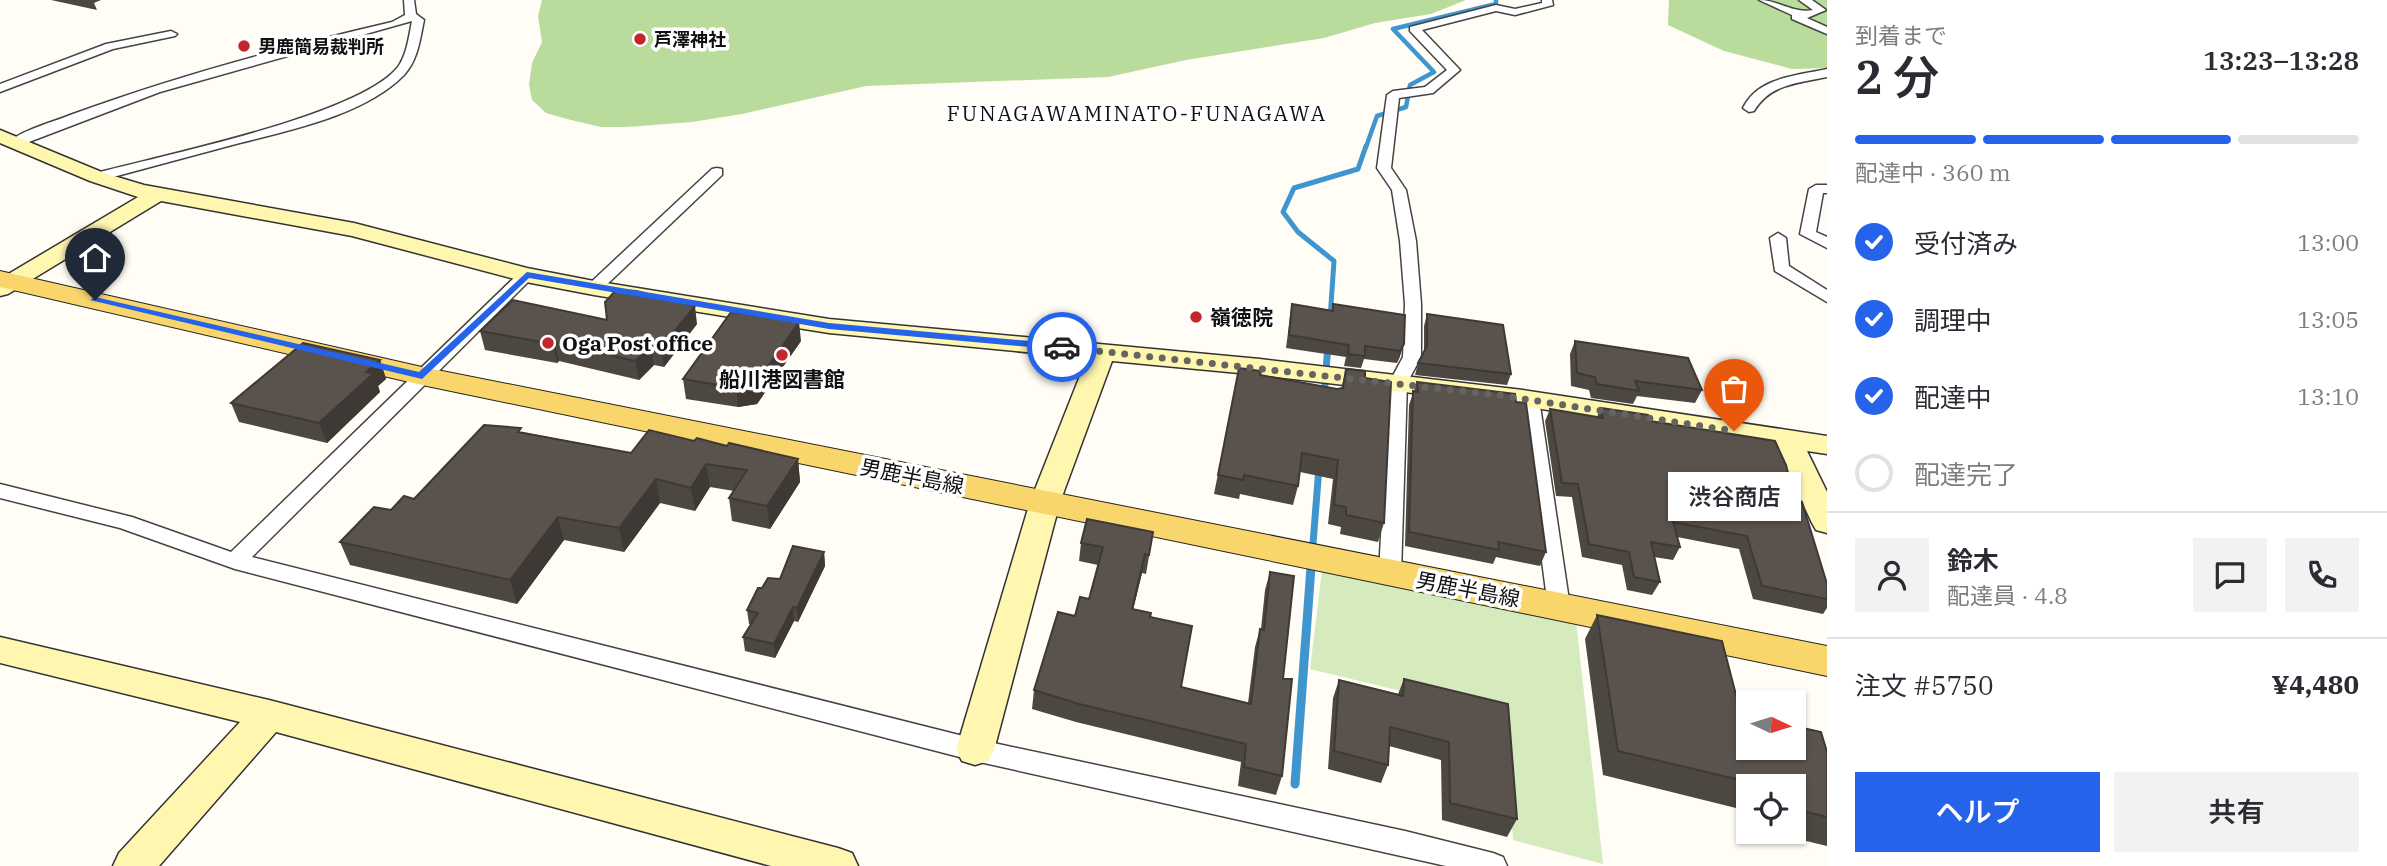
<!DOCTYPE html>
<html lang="ja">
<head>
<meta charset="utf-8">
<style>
	:root { --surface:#fff; --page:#f2f2f3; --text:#2b2b33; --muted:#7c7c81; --line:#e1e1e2; --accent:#2563eb }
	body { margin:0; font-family:"IBM Plex Serif","Noto Sans JP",serif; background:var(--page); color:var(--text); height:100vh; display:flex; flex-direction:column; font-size:26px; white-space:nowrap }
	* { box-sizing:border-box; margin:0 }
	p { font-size:23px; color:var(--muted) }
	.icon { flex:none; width:38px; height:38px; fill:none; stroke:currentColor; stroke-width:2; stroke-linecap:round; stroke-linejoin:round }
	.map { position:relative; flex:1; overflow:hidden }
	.sheet { display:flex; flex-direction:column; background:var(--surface); width:560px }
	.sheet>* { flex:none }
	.needle { width:46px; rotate:94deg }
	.controls { position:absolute; left:1736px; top:690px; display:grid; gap:14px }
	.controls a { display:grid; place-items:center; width:70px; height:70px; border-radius:0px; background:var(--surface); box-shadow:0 2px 5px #0004; font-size:35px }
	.pin { position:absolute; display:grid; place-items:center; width:60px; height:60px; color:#fff; margin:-72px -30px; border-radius:50% 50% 50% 0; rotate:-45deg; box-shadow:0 0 7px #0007 }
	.pin .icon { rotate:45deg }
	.courier { position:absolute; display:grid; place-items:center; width:70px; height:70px; margin:-35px; border:5px solid #2563eb; border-radius:50%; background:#fff; color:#222; box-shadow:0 2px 9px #0007 }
	.bubble { position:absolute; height:49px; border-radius:0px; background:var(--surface); box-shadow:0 2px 5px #0004; font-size:23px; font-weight:600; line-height:49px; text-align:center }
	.summary em { font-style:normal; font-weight:600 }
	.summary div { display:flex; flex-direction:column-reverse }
	.summary { display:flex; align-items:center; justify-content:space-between; height:119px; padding:0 28px }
	h1 { font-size:46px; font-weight:600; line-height:52px }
	.bar { display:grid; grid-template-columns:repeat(4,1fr); gap:10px 7px; align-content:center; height:84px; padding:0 28px }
	.bar i { height:9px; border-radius:5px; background:var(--line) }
	.bar .on { background:var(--accent) }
	.bar p { grid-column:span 4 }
	.line { display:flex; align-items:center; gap:18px; padding:0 28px; border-top:2px solid var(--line) }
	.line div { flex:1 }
	.round { display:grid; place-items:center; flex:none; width:74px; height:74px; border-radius:0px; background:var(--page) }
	ol { padding:0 28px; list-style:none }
	li { display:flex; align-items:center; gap:21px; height:77px }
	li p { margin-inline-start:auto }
	li .icon { padding:7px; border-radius:50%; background:var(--accent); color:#fff; stroke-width:4 }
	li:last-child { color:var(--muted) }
	li i { width:38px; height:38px; border:4px solid var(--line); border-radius:50% }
	.button { display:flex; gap:14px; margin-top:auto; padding:14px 28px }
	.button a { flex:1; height:80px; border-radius:0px; background:var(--accent); color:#fff; font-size:28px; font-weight:600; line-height:80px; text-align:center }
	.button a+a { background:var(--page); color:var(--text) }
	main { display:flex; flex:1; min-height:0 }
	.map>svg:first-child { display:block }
</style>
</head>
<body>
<main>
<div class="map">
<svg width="1827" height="866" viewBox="0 0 1827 866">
	<rect width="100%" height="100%" fill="#fffdf5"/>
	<path fill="#d5ebbd" d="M 1322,571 L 1576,621 L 1603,864 L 1513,840 L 1504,716 L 1310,669 Z"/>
	<path fill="#b9dc9c" d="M 542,0 L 1466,0 L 1431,14 L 1375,23 L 1324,38 L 1186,60 L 1108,77 L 866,86 L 742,114 L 692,122 L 627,127 L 601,127 L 567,119 L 546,113 L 532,100 L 529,85 L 532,63 L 542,42 L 538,16 Z
		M 1669,0 L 1827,0 L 1827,68 L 1792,69 L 1724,51 L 1668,25 Z"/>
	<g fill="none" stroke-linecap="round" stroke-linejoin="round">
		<path stroke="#3f96cf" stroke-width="4.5" d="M 1366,147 L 1377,116 L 1406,107 L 1410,85 L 1434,72 L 1393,29 L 1496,4 L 1496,0"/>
		<path stroke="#3f96cf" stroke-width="5" d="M 1330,319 L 1334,261 L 1298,232 L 1283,212 L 1294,188 L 1358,169 L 1366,146"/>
		<path stroke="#3f96cf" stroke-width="7" d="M 1324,396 L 1328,345
			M 1311,569 L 1319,467"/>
		<path stroke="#3f96cf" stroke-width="9" d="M 1295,784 L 1311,567"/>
		<g stroke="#444" stroke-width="3">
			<path id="street" d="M 404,0 L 414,0 L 416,14 L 424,20 C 420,39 418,60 404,75 C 364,116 286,131 232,145 C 189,157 145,168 102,180 L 97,181 L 90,177 L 92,174 C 159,156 359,116 398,67 C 407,54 409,36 412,21 L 160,92 L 21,145 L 11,145 L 9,142 C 22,130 56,121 73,114 C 177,76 284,47 392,22 L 405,15 Z
				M 1542,0 L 1552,0 L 1553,5 L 1515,15 L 1496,11 L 1422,30 L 1460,70 L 1433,93 L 1399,98 L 1391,168 L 1406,190 L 1416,241 L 1421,304 L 1421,357 L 1407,383 L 1401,574 L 1398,580 L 1390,582 L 1382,580 L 1379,574 L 1389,383 L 1403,357 L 1405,304 L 1400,241 L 1392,190 L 1377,168 L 1387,95 L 1393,91 L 1425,87 L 1447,70 L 1410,31 L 1410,27 L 1496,5 L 1515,9 L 1542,3 Z
				M 1759,0 C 1778,0 1794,14 1813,10 L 1799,0 L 1812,0 L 1826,10 L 1807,18 L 1827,27 L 1827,34 L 1792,19 L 1792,15 Z
				M 171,31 L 177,34 L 175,36 L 113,49 L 0,92 L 0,84 L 106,44 Z
				M 1827,69 L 1827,77 C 1798,83 1770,84 1754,111 L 1749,112 L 1743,108 C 1758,77 1796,76 1827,69 Z
				M 717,168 L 722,169 L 722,175 L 600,291 L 588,291 L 586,288 L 588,285 L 712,169 Z
				M 1816,185 L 1827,185 L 1827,193 L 1823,193 L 1816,232 L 1827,237 L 1827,248 L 1800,234 L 1809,189 Z
				M 1778,233 L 1786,238 L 1789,266 L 1827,290 L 1827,302 L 1775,271 L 1770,238 Z
				M 526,270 L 532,272 L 534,275 L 532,278 L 252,557 L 975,739 L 1405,831 L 1493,853 L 1503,857 L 1507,866 L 1446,866 L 975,761 L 235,569 L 120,528 L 0,498 L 0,484 L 132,517 L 231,552 L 520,272 Z
				M 1530,393 L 1539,399 L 1570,607 L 1567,613 L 1559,615 L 1551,613 L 1548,607 L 1521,399 Z"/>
		</g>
		<g stroke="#333" stroke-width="3">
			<path id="secondary" d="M 0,130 L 104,173 L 144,185 L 354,223 L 527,268 L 594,281 L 829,319 L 1260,359 L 1523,390 L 1827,436 L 1827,454 L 1807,451 L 1827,492 L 1827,533 L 1816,530 L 1812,523 L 1776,446 L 1523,406 L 1260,375 L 1112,361 L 1060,502 L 994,750 L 988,761 L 975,765 L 962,761 L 956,750 L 1030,502 L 1087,358 L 829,333 L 594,295 L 526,282 L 352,236 L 161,201 L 8,294 L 0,296 L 0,279 L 138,197 L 90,181 L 0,143 Z
				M 0,637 L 269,700 L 838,848 L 852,853 L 858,866 L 771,866 L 276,732 L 159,866 L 113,866 L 119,853 L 240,722 L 0,663 Z"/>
		</g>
		<g stroke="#222" stroke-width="2">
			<path id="primary" d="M 0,271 L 422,367 L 1827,646 L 1827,676 L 422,385 L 0,287 Z"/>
		</g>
		<use href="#street" fill="#fff" fill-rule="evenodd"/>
		<use href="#secondary" fill="#fff6b0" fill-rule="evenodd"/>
		<use href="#primary" fill="#f9d66b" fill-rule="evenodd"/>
	</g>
	<path fill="#4d4742" d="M 51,0 L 101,0 L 94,3 L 97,10 Z
		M 1292,304 L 1332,311 L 1333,304 L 1405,315 L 1400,356 L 1397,363 L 1364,359 L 1361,368 L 1344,366 L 1346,357 L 1286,348 L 1290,317 Z
		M 1427,314 L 1511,374 L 1507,385 L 1415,375 L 1418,363 L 1424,353 L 1424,326 Z
		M 607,320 L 697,324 L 664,367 L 654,365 L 639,380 L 559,361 L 557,363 L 485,350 L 480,331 Z
		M 801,341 L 757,404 L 738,407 L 686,399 L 683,379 Z
		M 1575,341 L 1702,390 L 1695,403 L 1637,396 L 1633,404 L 1591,398 L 1589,390 L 1571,386 L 1570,354 Z
		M 380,360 L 386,379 L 378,386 L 380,392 L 327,443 L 239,422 L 231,403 Z
		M 1239,368 L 1260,375 L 1337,389 L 1341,389 L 1346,369 L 1365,378 L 1384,523 L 1378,542 L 1340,534 L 1341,527 L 1328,524 L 1333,479 L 1300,472 L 1298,486 L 1293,505 L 1240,494 L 1239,499 L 1214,494 Z
		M 1417,382 L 1516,402 L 1546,552 L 1540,566 L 1496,557 L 1493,564 L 1405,546 L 1409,405 Z
		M 1601,408 L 1650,421 L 1795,500 L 1827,584 L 1827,608 L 1823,614 L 1753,599 L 1739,549 L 1677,537 L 1680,547 L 1673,560 L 1654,557 L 1660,582 L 1652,595 L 1627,590 L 1622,565 L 1582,557 L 1572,497 L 1556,496 L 1545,421 L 1550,409 L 1597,417 Z
		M 522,432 L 631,453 L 694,441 L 727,446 L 798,459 L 800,482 L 770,529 L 732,521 L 729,498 L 734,491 L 710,487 L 695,511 L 660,503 L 624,552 L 564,540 L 517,604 L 350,565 L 340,542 L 414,499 Z
		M 1153,532 L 1146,574 L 1142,573 L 1133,609 L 1150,617 L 1181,687 L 1248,703 L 1255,647 L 1260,629 L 1261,629 L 1265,590 L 1270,572 L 1283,679 L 1282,776 L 1276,795 L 1238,786 L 1241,762 L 1076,722 L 1032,709 L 1034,690 L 1075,616 L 1089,599 L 1098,565 L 1079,561 L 1081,543 Z
		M 824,552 L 825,566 L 798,622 L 794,621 L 775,658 L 745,651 L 743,637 L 751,625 L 749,624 L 747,610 L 762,588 Z
		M 1597,615 L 1741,714 L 1827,817 L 1827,846 L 1764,831 L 1794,831 L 1794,786 L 1748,786 L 1748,811 L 1603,775 L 1585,639 Z
		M 1404,679 L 1517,819 L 1507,837 L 1442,820 L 1441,760 L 1389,746 L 1388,765 L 1381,783 L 1328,769 L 1333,698 L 1339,680 L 1398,694 Z"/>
	<path fill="#3f3936" d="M 695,306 L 697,324 L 664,367 L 661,348 Z
		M 799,322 L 801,341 L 757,404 L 738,407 L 736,388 Z
		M 555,342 L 559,361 L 557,363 L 553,344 Z
		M 1404,344 L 1400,356 L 1397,363 L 1400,351 Z
		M 651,346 L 654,365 L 639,380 L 635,361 Z
		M 380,360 L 386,379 L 378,386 L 380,392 L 327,443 L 319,423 L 366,372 Z
		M 798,459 L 800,482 L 770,529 L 767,506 Z
		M 706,464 L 710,487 L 695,511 L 691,488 Z
		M 656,479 L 660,503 L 624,552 L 619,528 Z
		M 558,517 L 564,540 L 517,604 L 510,580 Z
		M 824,552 L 825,566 L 798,622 L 797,608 Z
		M 1145,554 L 1142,573 L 1129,627 L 1132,609 Z
		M 793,607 L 794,621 L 775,658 L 774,644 Z"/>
	<path fill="#5a524d" stroke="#3f3936" stroke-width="2" d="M 616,290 L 636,291 L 695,306 L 661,348 L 651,346 L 635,361 L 555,342 L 553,344 L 480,331 L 513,300 L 607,320 L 605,302 Z
		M 1292,304 L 1333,311 L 1333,304 L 1405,315 L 1404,344 L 1400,351 L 1365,346 L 1365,356 L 1348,354 L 1349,345 L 1289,335 Z
		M 731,312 L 799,322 L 755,385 L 736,388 L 683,379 Z
		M 1427,314 L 1503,325 L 1511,374 L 1418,363 L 1427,346 Z
		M 1575,341 L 1688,358 L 1702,390 L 1635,381 L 1639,391 L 1597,384 L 1595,377 L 1577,373 Z
		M 303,343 L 380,360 L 366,372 L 374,373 L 319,423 L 231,403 Z
		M 1239,368 L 1261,371 L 1260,375 L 1337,389 L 1343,388 L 1346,369 L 1365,371 L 1365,378 L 1391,382 L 1384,523 L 1346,515 L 1346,507 L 1334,505 L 1338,460 L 1302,453 L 1298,486 L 1244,475 L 1243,480 L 1218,475 Z
		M 1417,382 L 1515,394 L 1516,402 L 1526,403 L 1546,552 L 1498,542 L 1499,550 L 1409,532 L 1413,391 L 1418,392 Z
		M 1601,408 L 1648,415 L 1650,421 L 1775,441 L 1786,465 L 1795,500 L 1802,502 L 1827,584 L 1827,599 L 1762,586 L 1747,536 L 1673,522 L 1680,547 L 1651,542 L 1660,582 L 1634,577 L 1629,552 L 1589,544 L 1578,484 L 1562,483 L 1550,409 L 1603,418 Z
		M 484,425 L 521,428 L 518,432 L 631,453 L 649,430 L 694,441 L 697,438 L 727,446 L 729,443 L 798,459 L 767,506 L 729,498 L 747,470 L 706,464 L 691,488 L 656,479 L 619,528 L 558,517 L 510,580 L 340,542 L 374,507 L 391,510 L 404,496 L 414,499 Z
		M 1087,519 L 1153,532 L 1149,555 L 1145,554 L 1132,609 L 1151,613 L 1150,617 L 1192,626 L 1181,687 L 1251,704 L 1260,629 L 1264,630 L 1270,572 L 1294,576 L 1283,679 L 1292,679 L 1282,776 L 1244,767 L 1246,744 L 1079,704 L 1034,690 L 1058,612 L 1075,616 L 1080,597 L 1089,599 L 1103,547 L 1081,543 Z
		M 793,546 L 824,552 L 797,608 L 793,607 L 774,644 L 743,637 L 758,613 L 747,610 L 758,588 L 762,588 L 768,578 L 780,579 Z
		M 1597,615 L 1722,641 L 1741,714 L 1748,716 L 1748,747 L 1794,747 L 1794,726 L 1821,732 L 1827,752 L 1827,817 L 1794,809 L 1794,786 L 1765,786 L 1618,751 Z
		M 1404,679 L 1508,704 L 1517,819 L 1450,803 L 1449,742 L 1390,727 L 1388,765 L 1334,751 L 1339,680 L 1403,696 Z"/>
	<path fill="#2563eb" d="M 527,272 L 829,323 L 1062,344 L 1067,347 L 1062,350 L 829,329 L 529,278 L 422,379 L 90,300 L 95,297 L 419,372 Z"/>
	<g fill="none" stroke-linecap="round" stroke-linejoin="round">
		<path stroke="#646461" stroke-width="7" stroke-dasharray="0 12.6" d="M 1062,347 L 1498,395 L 1734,431"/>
	</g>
	<g fill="#c4262e" stroke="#fff" stroke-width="2.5">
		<circle cx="640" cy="39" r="7"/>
		<circle cx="244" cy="46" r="7"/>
		<circle cx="1196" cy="317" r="7"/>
		<circle cx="548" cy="343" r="7"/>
		<circle cx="782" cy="355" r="7"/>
	</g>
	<g text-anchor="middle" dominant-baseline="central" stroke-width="7" stroke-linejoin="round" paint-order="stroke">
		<g font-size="18" font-weight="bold" fill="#111" stroke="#fff" text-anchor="start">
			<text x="654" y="39">芦澤神社</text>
			<text x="258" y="46">男鹿簡易裁判所</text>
		</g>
		<g font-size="21" letter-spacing="2" fill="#111" stroke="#fff">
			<text x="1137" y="113">FUNAGAWAMINATO-FUNAGAWA</text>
		</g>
		<g font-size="21" font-weight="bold" fill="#111" stroke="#fff" text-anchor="start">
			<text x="1210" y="317">嶺徳院</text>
			<text x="562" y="343">Oga Post office</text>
			<text x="782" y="379" text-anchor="middle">船川港図書館</text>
		</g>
		<g font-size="21" fill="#111" stroke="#fff">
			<text transform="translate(912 476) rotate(11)">男鹿半島線</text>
			<text transform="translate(1468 589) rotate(11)">男鹿半島線</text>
		</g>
	</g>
</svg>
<div class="controls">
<a><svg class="needle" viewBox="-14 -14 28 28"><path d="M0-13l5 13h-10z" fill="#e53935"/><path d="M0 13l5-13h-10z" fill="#7c7c81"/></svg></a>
<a><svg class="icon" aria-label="locate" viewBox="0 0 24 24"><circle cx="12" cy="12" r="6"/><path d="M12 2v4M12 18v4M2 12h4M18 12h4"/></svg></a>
</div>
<div class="pin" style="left:1734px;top:431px;background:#ea580c"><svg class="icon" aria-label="bag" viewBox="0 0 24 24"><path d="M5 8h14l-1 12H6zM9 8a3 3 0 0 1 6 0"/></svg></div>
<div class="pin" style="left:95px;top:300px;background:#1f2937"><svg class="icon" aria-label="home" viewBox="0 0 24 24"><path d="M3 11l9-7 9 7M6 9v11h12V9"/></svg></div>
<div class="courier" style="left:1062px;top:347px"><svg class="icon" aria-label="car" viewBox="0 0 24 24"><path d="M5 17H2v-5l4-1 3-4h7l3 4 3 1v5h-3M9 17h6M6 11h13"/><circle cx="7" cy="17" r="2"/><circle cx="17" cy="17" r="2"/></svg></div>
<div class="bubble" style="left:1668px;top:472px;width:133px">渋谷商店</div>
</div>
<section class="sheet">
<div class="summary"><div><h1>2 分</h1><p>到着まで</p></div><em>13:23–13:28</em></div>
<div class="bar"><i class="on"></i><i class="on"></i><i class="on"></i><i></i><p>配達中 · 360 m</p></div>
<ol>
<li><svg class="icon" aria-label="check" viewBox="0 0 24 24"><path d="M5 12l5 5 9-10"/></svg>受付済み<p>13:00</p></li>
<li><svg class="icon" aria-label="check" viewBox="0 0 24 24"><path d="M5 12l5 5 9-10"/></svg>調理中<p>13:05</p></li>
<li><svg class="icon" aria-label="check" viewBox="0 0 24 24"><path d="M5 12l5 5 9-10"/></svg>配達中<p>13:10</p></li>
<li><i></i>配達完了</li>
</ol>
<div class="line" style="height:126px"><a class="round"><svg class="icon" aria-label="person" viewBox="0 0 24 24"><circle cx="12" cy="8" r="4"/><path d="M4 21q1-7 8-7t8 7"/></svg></a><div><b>鈴木</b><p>配達員 · 4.8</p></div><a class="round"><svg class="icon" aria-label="chat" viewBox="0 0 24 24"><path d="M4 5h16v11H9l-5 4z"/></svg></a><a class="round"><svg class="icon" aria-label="phone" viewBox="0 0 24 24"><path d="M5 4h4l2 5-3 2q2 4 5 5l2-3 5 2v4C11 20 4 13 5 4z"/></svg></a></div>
<div class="line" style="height:91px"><div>注文 #5750</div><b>¥4,480</b></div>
<div class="button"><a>ヘルプ</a><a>共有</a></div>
</section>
</main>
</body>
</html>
